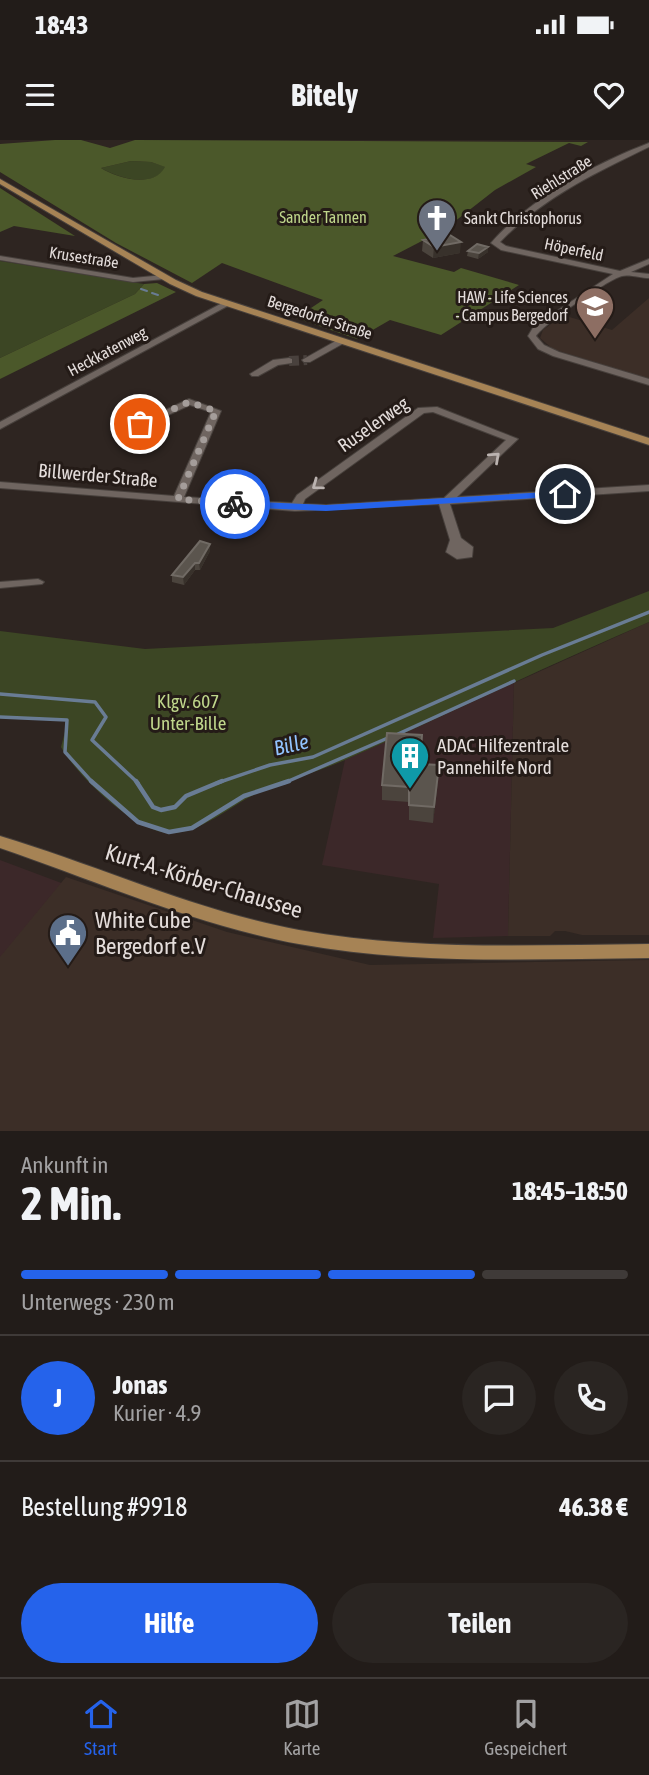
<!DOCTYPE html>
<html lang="de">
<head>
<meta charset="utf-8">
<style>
	:root { --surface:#221c19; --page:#2a2522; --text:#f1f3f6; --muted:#a2a1a2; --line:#3f3a38; --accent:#2563eb }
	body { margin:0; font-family:"Asap Condensed",sans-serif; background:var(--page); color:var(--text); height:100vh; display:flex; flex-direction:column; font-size:26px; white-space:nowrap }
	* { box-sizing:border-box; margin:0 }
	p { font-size:23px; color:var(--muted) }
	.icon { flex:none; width:38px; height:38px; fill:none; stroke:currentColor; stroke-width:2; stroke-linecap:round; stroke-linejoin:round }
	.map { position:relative; height:991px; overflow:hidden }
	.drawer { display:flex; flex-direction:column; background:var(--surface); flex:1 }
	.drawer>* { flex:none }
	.pin { position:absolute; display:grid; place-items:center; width:60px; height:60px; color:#fff; margin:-30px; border:4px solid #fff; border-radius:50%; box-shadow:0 2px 7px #0007 }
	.courier { position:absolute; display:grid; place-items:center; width:70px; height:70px; margin:-35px; border:5px solid #2563eb; border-radius:50%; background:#fff; color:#222; box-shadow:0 2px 9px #0007 }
	.summary em { font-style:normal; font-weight:700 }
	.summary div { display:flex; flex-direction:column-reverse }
	.summary { display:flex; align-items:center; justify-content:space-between; height:119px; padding:0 21px }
	h1 { font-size:46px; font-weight:700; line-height:52px }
	.bar { display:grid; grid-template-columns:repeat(4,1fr); gap:10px 7px; align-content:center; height:84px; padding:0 21px }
	.bar i { height:9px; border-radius:5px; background:var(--line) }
	.bar .active { background:var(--accent) }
	.bar p { grid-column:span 4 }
	.line { display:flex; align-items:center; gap:18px; padding:0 21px; border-top:2px solid var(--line) }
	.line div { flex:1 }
	.round { display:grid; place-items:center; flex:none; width:74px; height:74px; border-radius:37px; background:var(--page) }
	.action { display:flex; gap:14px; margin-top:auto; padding:14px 21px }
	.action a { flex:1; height:80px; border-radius:42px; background:var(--accent); color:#fff; font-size:28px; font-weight:700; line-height:80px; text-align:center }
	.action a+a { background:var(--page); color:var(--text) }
	.status { display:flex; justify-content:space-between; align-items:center; height:49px; padding:0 35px; background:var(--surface); direction:ltr }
	.status svg { height:19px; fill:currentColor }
	header { display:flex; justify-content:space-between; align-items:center; height:91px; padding:0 21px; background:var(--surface); font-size:32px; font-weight:700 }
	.tab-bar { display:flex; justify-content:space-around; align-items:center; height:98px; border-top:2px solid var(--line); background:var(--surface); font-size:19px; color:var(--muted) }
	.tab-bar a { display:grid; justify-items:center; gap:4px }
	.tab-bar .active { color:var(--accent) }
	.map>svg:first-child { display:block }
</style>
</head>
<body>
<div class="status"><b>18:43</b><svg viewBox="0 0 49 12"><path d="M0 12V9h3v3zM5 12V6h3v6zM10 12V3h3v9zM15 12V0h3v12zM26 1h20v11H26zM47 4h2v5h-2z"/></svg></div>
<header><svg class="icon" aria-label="menu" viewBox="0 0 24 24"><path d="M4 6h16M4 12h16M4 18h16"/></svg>Bitely<svg class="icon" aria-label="heart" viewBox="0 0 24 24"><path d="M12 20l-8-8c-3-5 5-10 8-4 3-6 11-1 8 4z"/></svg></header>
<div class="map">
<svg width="649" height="991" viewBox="0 0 649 991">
	<rect width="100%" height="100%" fill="#2e2521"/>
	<path fill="#3c2829" d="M 514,543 L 508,796 L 433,798 L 439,744 L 322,725 L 345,620 Z
		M 0,720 L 64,744 L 0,820 Z"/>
	<path fill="#3c2e27" d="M 649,158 L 649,239 L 553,209 L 540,198 L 543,190 L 563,175 L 612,190 Z
		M 649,482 L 649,795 L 582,795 L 565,791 L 555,791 L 550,796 L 508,796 L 514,543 Z
		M 66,737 L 227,792 L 370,825 L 649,820 L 649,991 L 0,991 L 0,817 Z"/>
	<path fill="#3c4624" d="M 131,21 L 151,22 L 166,27 C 153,49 118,38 101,28 Z
		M 0,121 L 144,144 L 135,154 L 0,218 Z
		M 649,451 L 649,482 C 546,526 446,575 345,620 C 317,632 288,640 260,652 C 232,664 201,694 170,693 C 136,693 77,636 61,607 L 67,584 L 65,581 L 0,578 L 0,491 L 145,509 L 553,488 Z"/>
	<path fill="#4b582a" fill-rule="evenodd" d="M 55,0 L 81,0 L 110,8 L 135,0 L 588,2 L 581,6 L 569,3 L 526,24 L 536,27 L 495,50 L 445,89 L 393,116 L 454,132 L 461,128 L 519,145 L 441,195 L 390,180 L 357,199 L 296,178 L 323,160 L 222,123 L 192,143 L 116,103 L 0,32 L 0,4 ZM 131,21 L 151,22 L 165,27 C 153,49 117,38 101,28 Z
		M 0,48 L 75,96 L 14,86 L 0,92 Z
		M 157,143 L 176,152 L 0,239 L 0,218 L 135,154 L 144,144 Z"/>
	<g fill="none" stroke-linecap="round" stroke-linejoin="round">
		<path stroke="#697c94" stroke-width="2" d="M 141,149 L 147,151
			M 152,153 L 158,155"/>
		<path stroke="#697c94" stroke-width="3.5" d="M 0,554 L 95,562 L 106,577 L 92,600 L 138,643
			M 0,577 L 67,580 L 65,612 L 93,643
			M 398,594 L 514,541
			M 217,643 L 270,625 L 313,617 L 542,515 L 649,472
			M 284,643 L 390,597"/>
		<path stroke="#697c94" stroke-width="4.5" d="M 91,641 L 138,682 L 169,692 L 192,688 L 244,656 L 289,641
			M 136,641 L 153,667 L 161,670 L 175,667 L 186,656 L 222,641"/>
		<path stroke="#49413d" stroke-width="10" stroke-dasharray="10 4.5" stroke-linecap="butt" d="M 289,221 L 307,220"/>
		<g stroke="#47403c" stroke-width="2">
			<path id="minor" d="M 649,3 L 649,7 C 595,33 541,59 500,102 L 506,106 L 620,131 L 649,119 L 649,124 L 631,132 L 649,134 L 649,138 C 641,138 629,134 622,136 C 607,140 544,184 536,196 L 544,205 L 559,212 L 649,239 L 649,245 L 553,216 L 538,209 L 528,196 L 534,186 L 613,134 L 501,110 L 491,103 C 528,60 596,23 649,3 Z
				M 0,116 L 133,138 L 164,135 L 168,137 L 164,139 L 133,142 L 0,120 Z
				M 226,161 L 233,163 L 0,289 L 0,282 Z
				M 341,198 L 345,201 L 344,203 L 310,222 L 304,222 L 302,220 Z
				M 289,218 L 292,219 L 292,223 L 278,225 L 258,236 L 252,236 L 250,234 L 273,220 Z
				M 189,259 L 221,271 L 184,357 L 292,363 L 297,355 L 418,268 L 437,267 L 518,299 L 457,357 L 649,345 L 649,351 L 450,364 L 461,398 L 473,407 L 472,417 L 457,419 L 446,412 L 450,400 L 439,364 L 295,371 L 0,348 L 0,342 L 174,356 L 211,272 L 190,265 L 129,293 L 126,294 L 121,291 ZM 433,272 L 506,300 L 444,358 L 326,365 L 303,364 L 305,359 L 424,273 Z
				M 38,439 L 44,442 L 42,444 L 0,448 L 0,442 Z"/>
		</g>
		<g stroke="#47403c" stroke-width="2">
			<path id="major" d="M 0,39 L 176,140 L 202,152 L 649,298 L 649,305 L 196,156 L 170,144 L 0,44 Z
				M 0,696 C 100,726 196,771 299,790 C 414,811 533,805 649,804 L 649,818 C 533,819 414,825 299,804 C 196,785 99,742 0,708 Z"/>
		</g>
		<use href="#minor" fill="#6f6560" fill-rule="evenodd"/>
		<use href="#major" fill="#a68355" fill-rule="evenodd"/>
	</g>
	<path fill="#4b443d" d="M 423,100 L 460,113 L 433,118 L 422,111 Z
		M 488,107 L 488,112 L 478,119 L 467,116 L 468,111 Z
		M 210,411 L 200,430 L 195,430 L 184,445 L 172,442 L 172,435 Z
		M 420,624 L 438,641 L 433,683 L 409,680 L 409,662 L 382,660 L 382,645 Z"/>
	<path fill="#38312b" d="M 461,102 L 460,113 L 433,118 L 434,107 Z
		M 488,107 L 488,112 L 478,119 L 479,113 Z
		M 210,404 L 210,411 L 200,430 L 199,423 Z
		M 195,423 L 195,430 L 184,445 L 183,437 Z
		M 439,625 L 438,641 L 433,683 L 434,667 Z"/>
	<path fill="#5b554e" stroke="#706a64" stroke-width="2" d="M 450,95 L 461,102 L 434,107 L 423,100 Z
		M 477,104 L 488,107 L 479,113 L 468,111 Z
		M 200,401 L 210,404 L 199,423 L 195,423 L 183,437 L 172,435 Z
		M 387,593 L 422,595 L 420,624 L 439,625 L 434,667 L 409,665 L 409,647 L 382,645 Z"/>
	<defs><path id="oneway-chevron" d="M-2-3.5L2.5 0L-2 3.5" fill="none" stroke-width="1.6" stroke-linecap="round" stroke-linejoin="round" transform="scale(1.75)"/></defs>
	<g stroke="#bbb3b0">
		<use href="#oneway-chevron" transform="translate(495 317) rotate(-42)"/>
		<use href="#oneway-chevron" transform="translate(317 345) rotate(144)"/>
	</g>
	<path fill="#2563eb" d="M 565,351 L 568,356 L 326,371 L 235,367 L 230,364 L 235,361 L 326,365 Z"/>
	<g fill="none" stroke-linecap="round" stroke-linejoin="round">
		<path stroke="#a49d9a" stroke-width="7" stroke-dasharray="0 12.6" d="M 140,284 L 189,262 L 216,271 L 178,359 L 235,364"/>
	</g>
	<defs>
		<g id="church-pin" transform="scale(2.0125)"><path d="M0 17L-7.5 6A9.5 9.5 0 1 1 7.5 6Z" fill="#6b7280" stroke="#241b17"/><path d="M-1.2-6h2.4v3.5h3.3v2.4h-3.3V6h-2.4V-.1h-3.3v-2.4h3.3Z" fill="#fff"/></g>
		<g id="university-pin" transform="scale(2.0125)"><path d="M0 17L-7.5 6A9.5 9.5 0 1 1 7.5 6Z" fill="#8d6e63" stroke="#241b17"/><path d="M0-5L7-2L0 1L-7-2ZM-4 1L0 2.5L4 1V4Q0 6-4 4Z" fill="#fff"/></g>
		<g id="building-pin" transform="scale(2.0125)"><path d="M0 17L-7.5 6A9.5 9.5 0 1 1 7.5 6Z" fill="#0f9aa8" stroke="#241b17"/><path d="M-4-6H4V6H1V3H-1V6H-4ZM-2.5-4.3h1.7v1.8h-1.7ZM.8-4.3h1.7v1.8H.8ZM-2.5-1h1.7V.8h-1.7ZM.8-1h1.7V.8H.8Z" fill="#fff"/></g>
		<g id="civic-pin" transform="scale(2.0125)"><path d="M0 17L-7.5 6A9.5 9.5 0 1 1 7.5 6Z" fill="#5c6f8a" stroke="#241b17"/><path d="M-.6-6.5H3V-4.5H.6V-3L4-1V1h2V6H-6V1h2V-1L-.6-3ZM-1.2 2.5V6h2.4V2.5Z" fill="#fff"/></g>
	</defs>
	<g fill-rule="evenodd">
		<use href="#church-pin" x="437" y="78"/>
		<use href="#university-pin" x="595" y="166"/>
		<use href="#building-pin" x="410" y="616"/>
		<use href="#civic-pin" x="68" y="793"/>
	</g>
	<g text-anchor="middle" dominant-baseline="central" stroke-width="6" stroke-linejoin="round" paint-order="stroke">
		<g font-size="16" fill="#e4dddb" stroke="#241b17">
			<text transform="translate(561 37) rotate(-32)">Riehlstraße</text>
			<text transform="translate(574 109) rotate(12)">Höperfeld</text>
			<text transform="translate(84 117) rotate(9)">Krusestraße</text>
			<text transform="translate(320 177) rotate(18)">Bergedorfer Straße</text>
			<text transform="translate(107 211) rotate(-28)">Heckkatenweg</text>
		</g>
		<g font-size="16" fill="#bfd68b" stroke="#241b17">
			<text x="323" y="77">Sander Tannen</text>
		</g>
		<g font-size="16" fill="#e4dddb" stroke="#241b17" text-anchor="start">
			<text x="464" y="78">Sankt Christophorus</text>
			<text x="568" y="157" text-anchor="end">HAW - Life Sciences<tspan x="568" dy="18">- Campus Bergedorf</tspan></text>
		</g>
		<g font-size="19" fill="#e4dddb" stroke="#241b17">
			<text transform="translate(373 284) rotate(-35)">Ruselerweg</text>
			<text transform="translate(98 335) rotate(5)">Billwerder Straße</text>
		</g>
		<g font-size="19" fill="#bfd68b" stroke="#241b17">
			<text x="188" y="561">Klgv. 607<tspan x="188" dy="22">Unter-Bille</tspan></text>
		</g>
		<g font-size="19" fill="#e4dddb" stroke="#241b17" text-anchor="start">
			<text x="437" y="605">ADAC Hilfezentrale<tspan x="437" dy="22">Pannehilfe Nord</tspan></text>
		</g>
		<g font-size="21" font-style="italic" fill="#92c3ff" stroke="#241b17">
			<text transform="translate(291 604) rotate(-13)">Bille</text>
		</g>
		<g font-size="23" fill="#e4dddb" stroke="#241b17">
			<text transform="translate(204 741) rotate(17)">Kurt-A.-Körber-Chaussee</text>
		</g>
		<g font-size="23" fill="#e4dddb" stroke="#241b17" text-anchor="start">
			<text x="95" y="780">White Cube<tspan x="95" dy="26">Bergedorf e.V</tspan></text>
		</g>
	</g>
</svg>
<div class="pin" style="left:140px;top:284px;background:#ea580c"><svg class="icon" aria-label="bag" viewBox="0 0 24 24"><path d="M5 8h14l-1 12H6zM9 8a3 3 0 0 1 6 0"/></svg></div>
<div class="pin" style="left:565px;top:354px;background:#1f2937"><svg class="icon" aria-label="home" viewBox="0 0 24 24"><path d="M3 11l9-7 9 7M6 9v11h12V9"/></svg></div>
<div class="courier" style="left:235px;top:364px"><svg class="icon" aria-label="bike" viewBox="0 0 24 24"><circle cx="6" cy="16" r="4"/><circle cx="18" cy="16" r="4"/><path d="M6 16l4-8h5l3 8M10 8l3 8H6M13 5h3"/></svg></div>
</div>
<section class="drawer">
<div class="summary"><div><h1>2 Min.</h1><p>Ankunft in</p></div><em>18:45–18:50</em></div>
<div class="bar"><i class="active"></i><i class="active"></i><i class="active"></i><i></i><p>Unterwegs · 230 m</p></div>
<div class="line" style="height:126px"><b class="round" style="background:var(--accent);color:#fff">J</b><div><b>Jonas</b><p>Kurier · 4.9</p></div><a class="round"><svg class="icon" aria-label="chat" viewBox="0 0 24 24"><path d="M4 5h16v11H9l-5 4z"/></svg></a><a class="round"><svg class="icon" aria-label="phone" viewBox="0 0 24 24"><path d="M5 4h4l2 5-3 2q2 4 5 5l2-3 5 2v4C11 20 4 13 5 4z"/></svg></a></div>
<div class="line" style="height:91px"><div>Bestellung #9918</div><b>46.38 €</b></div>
<div class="action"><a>Hilfe</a><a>Teilen</a></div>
</section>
<nav class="tab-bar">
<a class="active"><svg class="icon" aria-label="home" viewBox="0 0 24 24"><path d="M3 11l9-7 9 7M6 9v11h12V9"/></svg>Start</a>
<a><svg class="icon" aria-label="map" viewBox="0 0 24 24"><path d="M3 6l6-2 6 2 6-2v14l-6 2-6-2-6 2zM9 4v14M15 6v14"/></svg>Karte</a>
<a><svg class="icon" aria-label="saved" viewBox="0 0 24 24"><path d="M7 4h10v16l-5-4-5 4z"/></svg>Gespeichert</a>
</nav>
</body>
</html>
